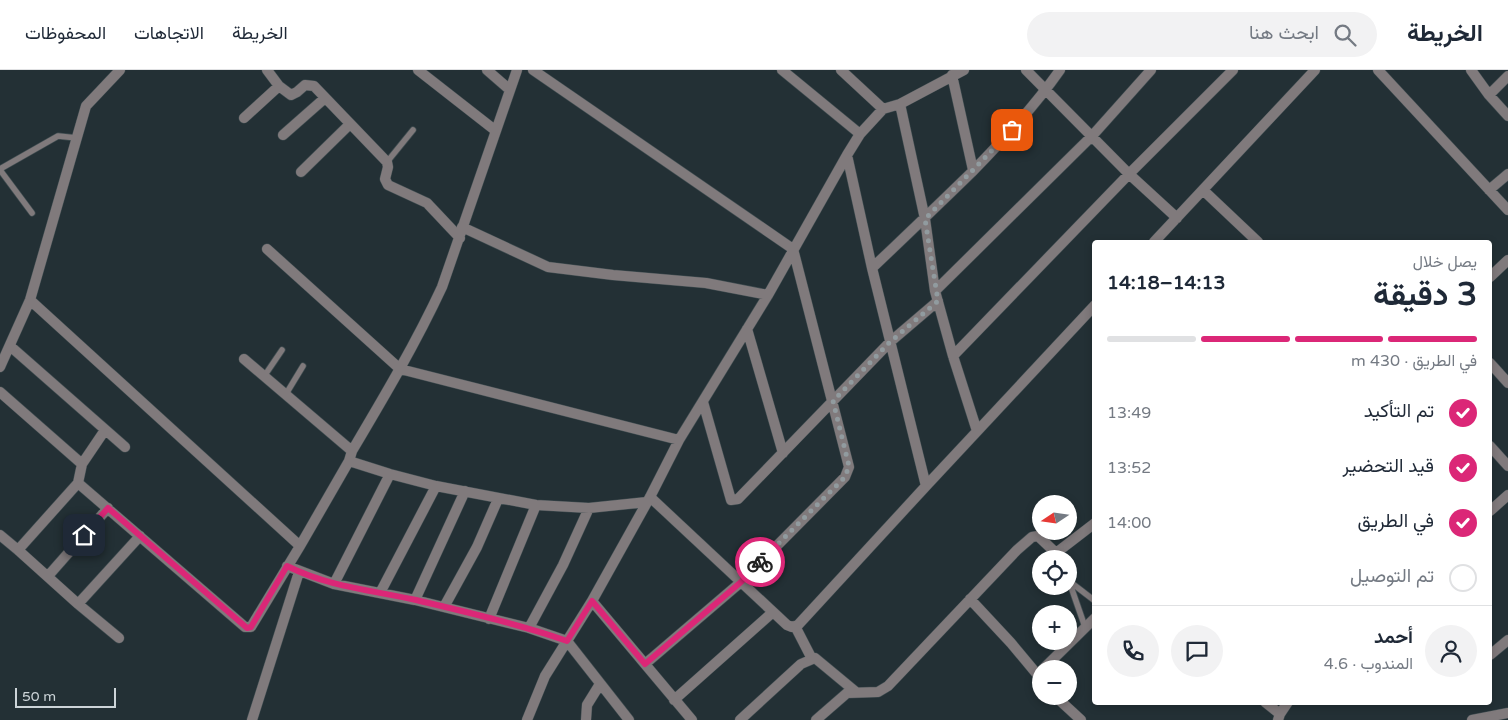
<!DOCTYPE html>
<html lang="ar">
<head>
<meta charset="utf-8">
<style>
	:root { --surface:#fff; --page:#f2f2f3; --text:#1f2937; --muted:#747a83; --line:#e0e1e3; --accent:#db2777 }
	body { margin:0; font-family:"Varela Round",Vazirmatn,sans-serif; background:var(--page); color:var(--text); direction:rtl; height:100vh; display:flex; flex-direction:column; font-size:19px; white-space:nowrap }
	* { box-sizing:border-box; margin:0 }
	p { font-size:16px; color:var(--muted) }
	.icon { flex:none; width:28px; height:28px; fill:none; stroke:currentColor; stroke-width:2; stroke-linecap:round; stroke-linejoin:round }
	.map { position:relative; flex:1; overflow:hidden; direction:ltr }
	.sheet { position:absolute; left:1092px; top:170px; width:400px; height:465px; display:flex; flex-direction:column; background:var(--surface); border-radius:5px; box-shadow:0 2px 8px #0003; direction:rtl }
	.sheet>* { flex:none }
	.needle { width:32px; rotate:257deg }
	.buttons { position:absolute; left:1032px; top:425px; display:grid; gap:10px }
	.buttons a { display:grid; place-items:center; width:45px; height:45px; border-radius:50%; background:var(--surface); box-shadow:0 2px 8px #0003; font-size:25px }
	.scale { position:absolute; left:15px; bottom:12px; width:101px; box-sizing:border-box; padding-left:5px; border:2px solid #ccd4d8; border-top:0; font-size:14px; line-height:18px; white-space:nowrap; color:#ccd4d8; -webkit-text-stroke:4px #233035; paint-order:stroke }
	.pin { position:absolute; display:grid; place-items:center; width:42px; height:42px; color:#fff; margin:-21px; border-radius:10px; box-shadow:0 2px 8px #0006 }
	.courier { position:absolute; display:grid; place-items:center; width:50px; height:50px; margin:-25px; border:4px solid #db2777; border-radius:50%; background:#fff; color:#222; box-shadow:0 1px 6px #0007 }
	.overview em { font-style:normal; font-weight:700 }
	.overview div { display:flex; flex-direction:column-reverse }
	.overview { display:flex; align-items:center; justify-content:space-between; height:85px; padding:0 15px }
	h1 { font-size:32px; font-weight:700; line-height:38px }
	.bar { display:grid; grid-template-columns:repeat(4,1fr); gap:8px 5px; align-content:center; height:60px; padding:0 15px }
	.bar i { height:6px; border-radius:4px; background:var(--line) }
	.bar .active { background:var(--accent) }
	.bar p { grid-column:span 4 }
	.line { display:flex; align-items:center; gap:12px; padding:0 15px; border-top:1px solid var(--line) }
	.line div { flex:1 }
	.round { display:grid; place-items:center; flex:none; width:52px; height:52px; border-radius:26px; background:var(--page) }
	ol { padding:0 15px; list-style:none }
	li { display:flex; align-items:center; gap:15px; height:55px }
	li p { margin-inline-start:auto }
	li .icon { padding:5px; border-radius:50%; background:var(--accent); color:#fff; stroke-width:4 }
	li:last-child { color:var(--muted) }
	li i { width:28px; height:28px; border:2px solid var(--line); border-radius:50% }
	header { display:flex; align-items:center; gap:30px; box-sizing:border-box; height:70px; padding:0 25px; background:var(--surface); border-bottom:1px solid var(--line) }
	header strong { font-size:24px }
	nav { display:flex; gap:28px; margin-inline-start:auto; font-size:18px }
	.search { width:350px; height:45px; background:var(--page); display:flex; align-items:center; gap:12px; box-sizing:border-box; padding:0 18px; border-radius:28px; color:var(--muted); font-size:19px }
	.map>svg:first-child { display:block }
</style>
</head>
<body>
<header>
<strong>الخريطة</strong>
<div class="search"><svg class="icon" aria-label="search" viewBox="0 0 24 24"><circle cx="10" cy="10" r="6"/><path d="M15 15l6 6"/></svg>ابحث هنا</div>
<nav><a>الخريطة</a><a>الاتجاهات</a><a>المحفوظات</a></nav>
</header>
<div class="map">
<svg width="1508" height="650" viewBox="0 0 1508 650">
	<rect width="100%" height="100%" fill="#233035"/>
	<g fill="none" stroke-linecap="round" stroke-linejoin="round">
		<g stroke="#414e52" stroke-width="7">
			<path id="service" d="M 387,92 L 413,60
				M 0,99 L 58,66 L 77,68
				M 0,100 L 32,143
				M 265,305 L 282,280
				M 286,324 L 303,296
				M 1069,511 L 1085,557
				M 1069,511 L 1095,531"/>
		</g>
		<g stroke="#414e52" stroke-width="11">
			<path id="minor" d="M 267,0 L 279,16 L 291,25 L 297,22 L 305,15 L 314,16 L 387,92 L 388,97 L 385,109 L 388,115 L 427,133 L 460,168
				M 418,0 L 496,61
				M 487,0 L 510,20
				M 533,0 L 793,179 L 849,397 L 845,407 L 741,512 L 645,594
				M 782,0 L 860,64
				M 841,0 L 883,39
				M 1026,0 L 1129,104 L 1177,148
				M 1378,0 L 1508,140
				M 1471,0 L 1489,25 L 1508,46
				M 952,5 L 973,100
				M 1489,25 L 1508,6
				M 900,34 L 925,149 L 935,221 L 953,286 L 977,361
				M 244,48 L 279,16
				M 283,65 L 325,28
				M 847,85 L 872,198 L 926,416 L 1095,235
				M 301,102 L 350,54
				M 1203,120 L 1258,172
				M 1489,120 L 1508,104
				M 462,157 L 548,197 L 613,205 L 706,213 L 768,225
				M 1154,172 L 1315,0
				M 267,179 L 400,299 L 679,370
				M 872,198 C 906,166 939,134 972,102 C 1003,70 1034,37 1060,0
				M 1490,207 L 1508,190
				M 935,221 L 1092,66 L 1151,0
				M 30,230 L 300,476
				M 747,259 L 783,383
				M 10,276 L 125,377
				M 953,286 L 1129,104 L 1233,0
				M 244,289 L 352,381
				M 1490,293 L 1508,313
				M 0,297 L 30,230 L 86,36 L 120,0
				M 0,322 L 82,394
				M 703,332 L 731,430 L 738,429 L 890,272 L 938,231
				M 1490,376 L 1508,396
				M 349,391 L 390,404 L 436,416 L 536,435 L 589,438 L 647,432
				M 78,413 L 245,557 L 251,557 L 300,476 L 349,391 L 352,381 C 384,327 416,273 442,217 L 517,0
				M 650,427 L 787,555 L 792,557 L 798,555 L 926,416
				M 1490,441 L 1508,425
				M 0,465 L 18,480 L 78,413 L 82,394 L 105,360
				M 18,480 L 78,534 L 119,568
				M 287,496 L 334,514 L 415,530 L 529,558 L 567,571 L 629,650
				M 48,506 L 108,438
				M 334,514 L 390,404
				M 380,523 L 436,416
				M 970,529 L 1011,573 L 1041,609
				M 415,530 L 465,421
				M 592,531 L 692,650
				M 78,534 L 140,466
				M 444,537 L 477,477 L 498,429
				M 489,549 L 536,435
				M 795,556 L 812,589
				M 529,558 L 563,495 L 589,438
				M 1490,585 L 1508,570
				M 1043,599 L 1095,548
				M 1055,626 L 1081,650
				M 674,630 L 773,542
				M 1265,632 L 1280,644
				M 252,650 L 299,502
				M 527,650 L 545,606 L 592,531 L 650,427 L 679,370 L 768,225 L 847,85 L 860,64 L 883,39 L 900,34 L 964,0
				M 586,650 L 587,635 L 600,614
				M 740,650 L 801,594 L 815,588 L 856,622
				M 816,650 L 847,623 L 878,622 L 888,616 L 1017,480 L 1032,467 L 1038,466 L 1056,483 L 1095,453
				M 1278,650 L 1280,644 L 1288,632
				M 1472,650 L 1508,643"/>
		</g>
		<use href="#service" stroke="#807a7c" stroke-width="5.5"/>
		<use href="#minor" stroke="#807a7c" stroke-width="10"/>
	</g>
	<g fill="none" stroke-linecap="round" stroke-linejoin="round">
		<path stroke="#919b9f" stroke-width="5" stroke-dasharray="0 9" d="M 760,492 L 845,407 L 849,396 L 833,331 L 890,272 L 938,231 L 925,149 L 1012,60"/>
		<path stroke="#db2777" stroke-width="6" d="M 84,465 L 108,438 L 247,558 L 251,557 L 287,496 C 329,517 371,520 416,530 C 466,542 518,554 567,571 L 592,531 L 645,594 L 741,512 L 760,492"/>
	</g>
</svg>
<div class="buttons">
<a><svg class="needle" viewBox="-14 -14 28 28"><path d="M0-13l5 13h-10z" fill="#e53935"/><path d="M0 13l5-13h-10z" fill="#747a83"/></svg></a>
<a><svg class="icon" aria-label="locate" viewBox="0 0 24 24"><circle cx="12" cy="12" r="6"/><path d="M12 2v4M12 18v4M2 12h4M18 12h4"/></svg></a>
<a>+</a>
<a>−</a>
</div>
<div class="scale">50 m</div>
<div class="pin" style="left:1012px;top:60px;background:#ea580c"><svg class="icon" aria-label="bag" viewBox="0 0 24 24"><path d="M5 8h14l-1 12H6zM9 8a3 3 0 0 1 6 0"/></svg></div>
<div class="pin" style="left:84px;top:465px;background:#1f2937"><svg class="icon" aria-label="home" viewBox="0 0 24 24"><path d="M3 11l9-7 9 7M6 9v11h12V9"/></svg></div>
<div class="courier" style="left:760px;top:492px"><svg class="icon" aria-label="bike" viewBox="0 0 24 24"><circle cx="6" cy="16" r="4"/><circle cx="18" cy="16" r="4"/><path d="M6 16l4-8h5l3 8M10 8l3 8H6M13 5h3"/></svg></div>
<section class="sheet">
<div class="overview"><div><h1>3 دقيقة</h1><p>يصل خلال</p></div><em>14:13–14:18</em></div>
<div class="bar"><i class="active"></i><i class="active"></i><i class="active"></i><i></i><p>في الطريق · 430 m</p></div>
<ol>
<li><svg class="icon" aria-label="check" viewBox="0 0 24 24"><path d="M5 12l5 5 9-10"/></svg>تم التأكيد<p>13:49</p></li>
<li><svg class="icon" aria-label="check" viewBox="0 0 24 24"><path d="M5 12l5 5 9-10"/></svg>قيد التحضير<p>13:52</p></li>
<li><svg class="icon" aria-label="check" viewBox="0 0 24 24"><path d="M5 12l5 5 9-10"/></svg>في الطريق<p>14:00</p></li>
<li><i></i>تم التوصيل</li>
</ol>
<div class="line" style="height:90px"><a class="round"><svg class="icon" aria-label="person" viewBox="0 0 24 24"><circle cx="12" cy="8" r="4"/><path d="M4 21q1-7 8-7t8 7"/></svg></a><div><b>أحمد</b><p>المندوب · 4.6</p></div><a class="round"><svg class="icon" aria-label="chat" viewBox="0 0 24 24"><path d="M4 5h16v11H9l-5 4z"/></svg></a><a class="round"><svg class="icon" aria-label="phone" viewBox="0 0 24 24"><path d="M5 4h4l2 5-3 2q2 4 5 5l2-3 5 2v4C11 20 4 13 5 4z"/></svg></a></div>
</section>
</div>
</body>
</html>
